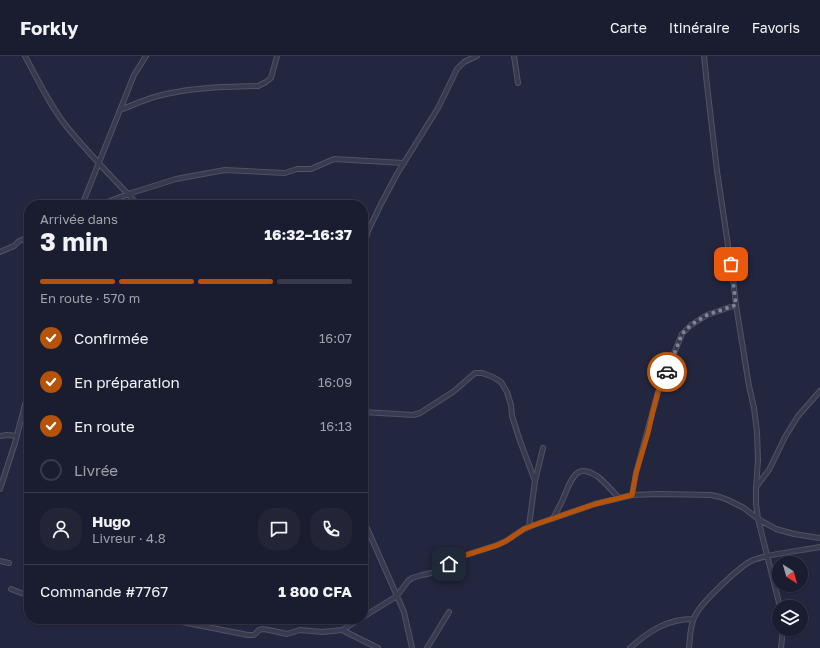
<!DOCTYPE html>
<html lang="fr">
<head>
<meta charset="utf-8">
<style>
	:root { --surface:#1a1c2f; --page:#232537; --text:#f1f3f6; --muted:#9fa1aa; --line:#383a4b; --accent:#b45309 }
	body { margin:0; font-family:"Golos Text",sans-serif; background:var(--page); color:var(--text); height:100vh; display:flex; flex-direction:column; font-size:15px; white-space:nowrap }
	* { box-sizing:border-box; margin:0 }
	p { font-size:13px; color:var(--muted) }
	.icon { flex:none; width:22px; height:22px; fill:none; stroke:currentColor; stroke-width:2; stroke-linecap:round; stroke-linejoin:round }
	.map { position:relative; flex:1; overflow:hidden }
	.side { position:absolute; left:24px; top:144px; width:344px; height:424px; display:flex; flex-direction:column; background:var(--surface); border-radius:16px; box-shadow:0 1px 3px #0004,0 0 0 1px var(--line) }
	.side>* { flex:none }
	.needle { width:26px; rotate:143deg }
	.fabs { position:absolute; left:772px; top:500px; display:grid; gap:8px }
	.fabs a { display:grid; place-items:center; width:36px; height:36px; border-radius:50%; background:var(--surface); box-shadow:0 1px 3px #0004,0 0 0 1px var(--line); font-size:20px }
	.pin { position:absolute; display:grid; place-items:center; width:34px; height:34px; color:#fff; margin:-17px; border-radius:8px; box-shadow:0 2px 6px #0006 }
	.courier { position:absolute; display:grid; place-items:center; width:40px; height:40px; margin:-20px; border:3px solid #b45309; border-radius:50%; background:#fff; color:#222; box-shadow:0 1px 5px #0007 }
	.overview em { font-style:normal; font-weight:700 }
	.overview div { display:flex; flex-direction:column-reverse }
	.overview { display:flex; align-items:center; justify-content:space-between; height:68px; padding:0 16px }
	h1 { font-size:26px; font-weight:700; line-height:30px }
	.bar { display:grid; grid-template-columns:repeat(4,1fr); gap:6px 4px; align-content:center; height:48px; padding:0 16px }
	.bar i { height:5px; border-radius:3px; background:var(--line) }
	.bar .selected { background:var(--accent) }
	.bar p { grid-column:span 4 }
	.line { display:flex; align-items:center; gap:10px; padding:0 16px; border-top:1px solid var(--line) }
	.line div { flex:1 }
	.round { display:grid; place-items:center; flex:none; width:42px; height:42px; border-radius:16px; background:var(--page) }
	ol { padding:0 16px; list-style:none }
	li { display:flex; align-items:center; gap:12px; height:44px }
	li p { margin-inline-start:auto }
	li .icon { padding:4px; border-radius:50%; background:var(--accent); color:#fff; stroke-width:4 }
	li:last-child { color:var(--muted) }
	li i { width:22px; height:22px; border:2px solid var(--line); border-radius:50% }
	header { display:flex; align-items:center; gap:24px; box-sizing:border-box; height:56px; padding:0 20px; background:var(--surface); border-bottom:1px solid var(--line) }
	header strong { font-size:19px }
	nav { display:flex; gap:22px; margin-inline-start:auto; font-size:14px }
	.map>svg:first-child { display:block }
</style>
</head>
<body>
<header>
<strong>Forkly</strong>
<nav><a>Carte</a><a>Itinéraire</a><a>Favoris</a></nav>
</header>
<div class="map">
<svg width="820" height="592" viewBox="0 0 820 592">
	<rect width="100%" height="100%" fill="#23263f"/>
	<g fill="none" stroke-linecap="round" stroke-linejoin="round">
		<g stroke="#505267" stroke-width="6">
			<path id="street" d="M 25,0 C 38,24 50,50 67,71 C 89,98 114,123 137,148 L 139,149
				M 514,0 L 518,27
				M 704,0 L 707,29 L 717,115 L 733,223 L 736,249 L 749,330 L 754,352 L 757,376 L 758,404 L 756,432 L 756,448 L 758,463 L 780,551
				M 120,54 C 135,48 150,41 166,38 C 196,31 227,31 258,30 L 266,26 L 271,22 L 277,0
				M 82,149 L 134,19 L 146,0
				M 100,149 L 128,138 L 176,123 L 225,114 L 285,117 L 297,113 L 311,113 L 334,103 L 404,107
				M 363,193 L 368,175 L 381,148 L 397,118 L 438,52 L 457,13 L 464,6 L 477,0
				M 0,196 L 14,190 L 19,185 L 29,181
				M 363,356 L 413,359 L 420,357 L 453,336 L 475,317 L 482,317 L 493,321 L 501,326 L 507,336 L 511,349 L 512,360 L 520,385 L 535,425
				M 0,380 L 7,379 L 17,380
				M 756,431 L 769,414 L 785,381 L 798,360 L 820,335
				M 0,433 L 15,387 L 29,333
				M 632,439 L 636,417 L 658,336 L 682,278 L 691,269 L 707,259 L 736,249
				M 553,462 C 555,459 557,455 559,451 C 565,442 569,421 579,416 C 585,413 592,417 597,420 C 605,426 612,435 619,442
				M 363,463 L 397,540 L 404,556 L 412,592
				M 529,470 L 535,425 L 543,392
				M 0,505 L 9,507
				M 11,533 L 29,540
				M 363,561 L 397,540 L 408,525 L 412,522 L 422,519 L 436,516 L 441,514 L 452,505 L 463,500 L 497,489 L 506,485 L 524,473 L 534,469 L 595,448 L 632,439 L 658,438 L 711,439 L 720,441 L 728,444 L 744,452 L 758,463 L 776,473 L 794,478 L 820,482
				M 178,563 L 179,565 L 182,566 L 248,579 L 254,579 L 259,574 L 263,573 L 269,574 L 287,578 L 300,574 L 323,576 L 342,574 L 378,592
				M 342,574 L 360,563
				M 427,592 L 449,556
				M 630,592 C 649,575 667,563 693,563
				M 689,592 C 690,582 690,571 694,562 C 699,548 740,510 753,504 C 772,497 800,495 820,491
				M 781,592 L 783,573"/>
		</g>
		<use href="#street" stroke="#383a4f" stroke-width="4"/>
	</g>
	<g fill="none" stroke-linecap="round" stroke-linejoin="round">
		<path stroke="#818399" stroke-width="4" stroke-dasharray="0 7.2" d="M 667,316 L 682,278 L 691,269 L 707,259 L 736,249 L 731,208"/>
		<path stroke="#b45309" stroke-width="5" d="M 449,508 L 463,500 L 498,489 L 506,485 L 524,473 L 534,469 L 595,448 L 632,439 L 636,417 L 648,377 L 653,355 L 658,336 L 667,316"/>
	</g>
</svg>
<div class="fabs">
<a><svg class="needle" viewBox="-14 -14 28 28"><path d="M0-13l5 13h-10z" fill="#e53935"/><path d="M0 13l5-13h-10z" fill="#9fa1aa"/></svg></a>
<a><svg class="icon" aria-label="layers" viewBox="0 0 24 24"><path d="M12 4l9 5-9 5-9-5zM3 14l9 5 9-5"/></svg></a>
</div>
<div class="pin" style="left:731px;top:208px;background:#ea580c"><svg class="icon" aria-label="bag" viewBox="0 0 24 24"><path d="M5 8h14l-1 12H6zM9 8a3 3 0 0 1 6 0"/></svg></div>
<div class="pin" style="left:449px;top:508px;background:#1f2937"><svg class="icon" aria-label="home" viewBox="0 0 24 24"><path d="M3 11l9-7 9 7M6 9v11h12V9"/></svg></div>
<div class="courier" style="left:667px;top:316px"><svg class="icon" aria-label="car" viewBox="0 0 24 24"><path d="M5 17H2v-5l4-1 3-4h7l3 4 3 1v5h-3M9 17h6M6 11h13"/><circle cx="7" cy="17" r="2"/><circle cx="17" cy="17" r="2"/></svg></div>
<section class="side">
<div class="overview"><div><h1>3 min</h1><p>Arrivée dans</p></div><em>16:32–16:37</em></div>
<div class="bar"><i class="selected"></i><i class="selected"></i><i class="selected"></i><i></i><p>En route · 570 m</p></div>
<ol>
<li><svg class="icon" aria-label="check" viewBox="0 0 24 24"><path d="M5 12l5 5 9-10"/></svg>Confirmée<p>16:07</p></li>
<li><svg class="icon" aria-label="check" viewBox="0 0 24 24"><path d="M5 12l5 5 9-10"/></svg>En préparation<p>16:09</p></li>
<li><svg class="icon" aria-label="check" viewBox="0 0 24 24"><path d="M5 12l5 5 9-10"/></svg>En route<p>16:13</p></li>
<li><i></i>Livrée</li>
</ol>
<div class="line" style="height:72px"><a class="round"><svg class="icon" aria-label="person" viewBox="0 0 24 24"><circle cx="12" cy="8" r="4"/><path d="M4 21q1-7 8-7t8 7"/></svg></a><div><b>Hugo</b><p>Livreur · 4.8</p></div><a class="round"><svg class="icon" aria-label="chat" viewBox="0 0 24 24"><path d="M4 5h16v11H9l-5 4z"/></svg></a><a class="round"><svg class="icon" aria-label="phone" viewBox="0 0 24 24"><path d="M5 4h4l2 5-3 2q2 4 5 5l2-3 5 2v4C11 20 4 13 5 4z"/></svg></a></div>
<div class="line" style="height:52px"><div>Commande #7767</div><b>1 800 CFA</b></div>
</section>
</div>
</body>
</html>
